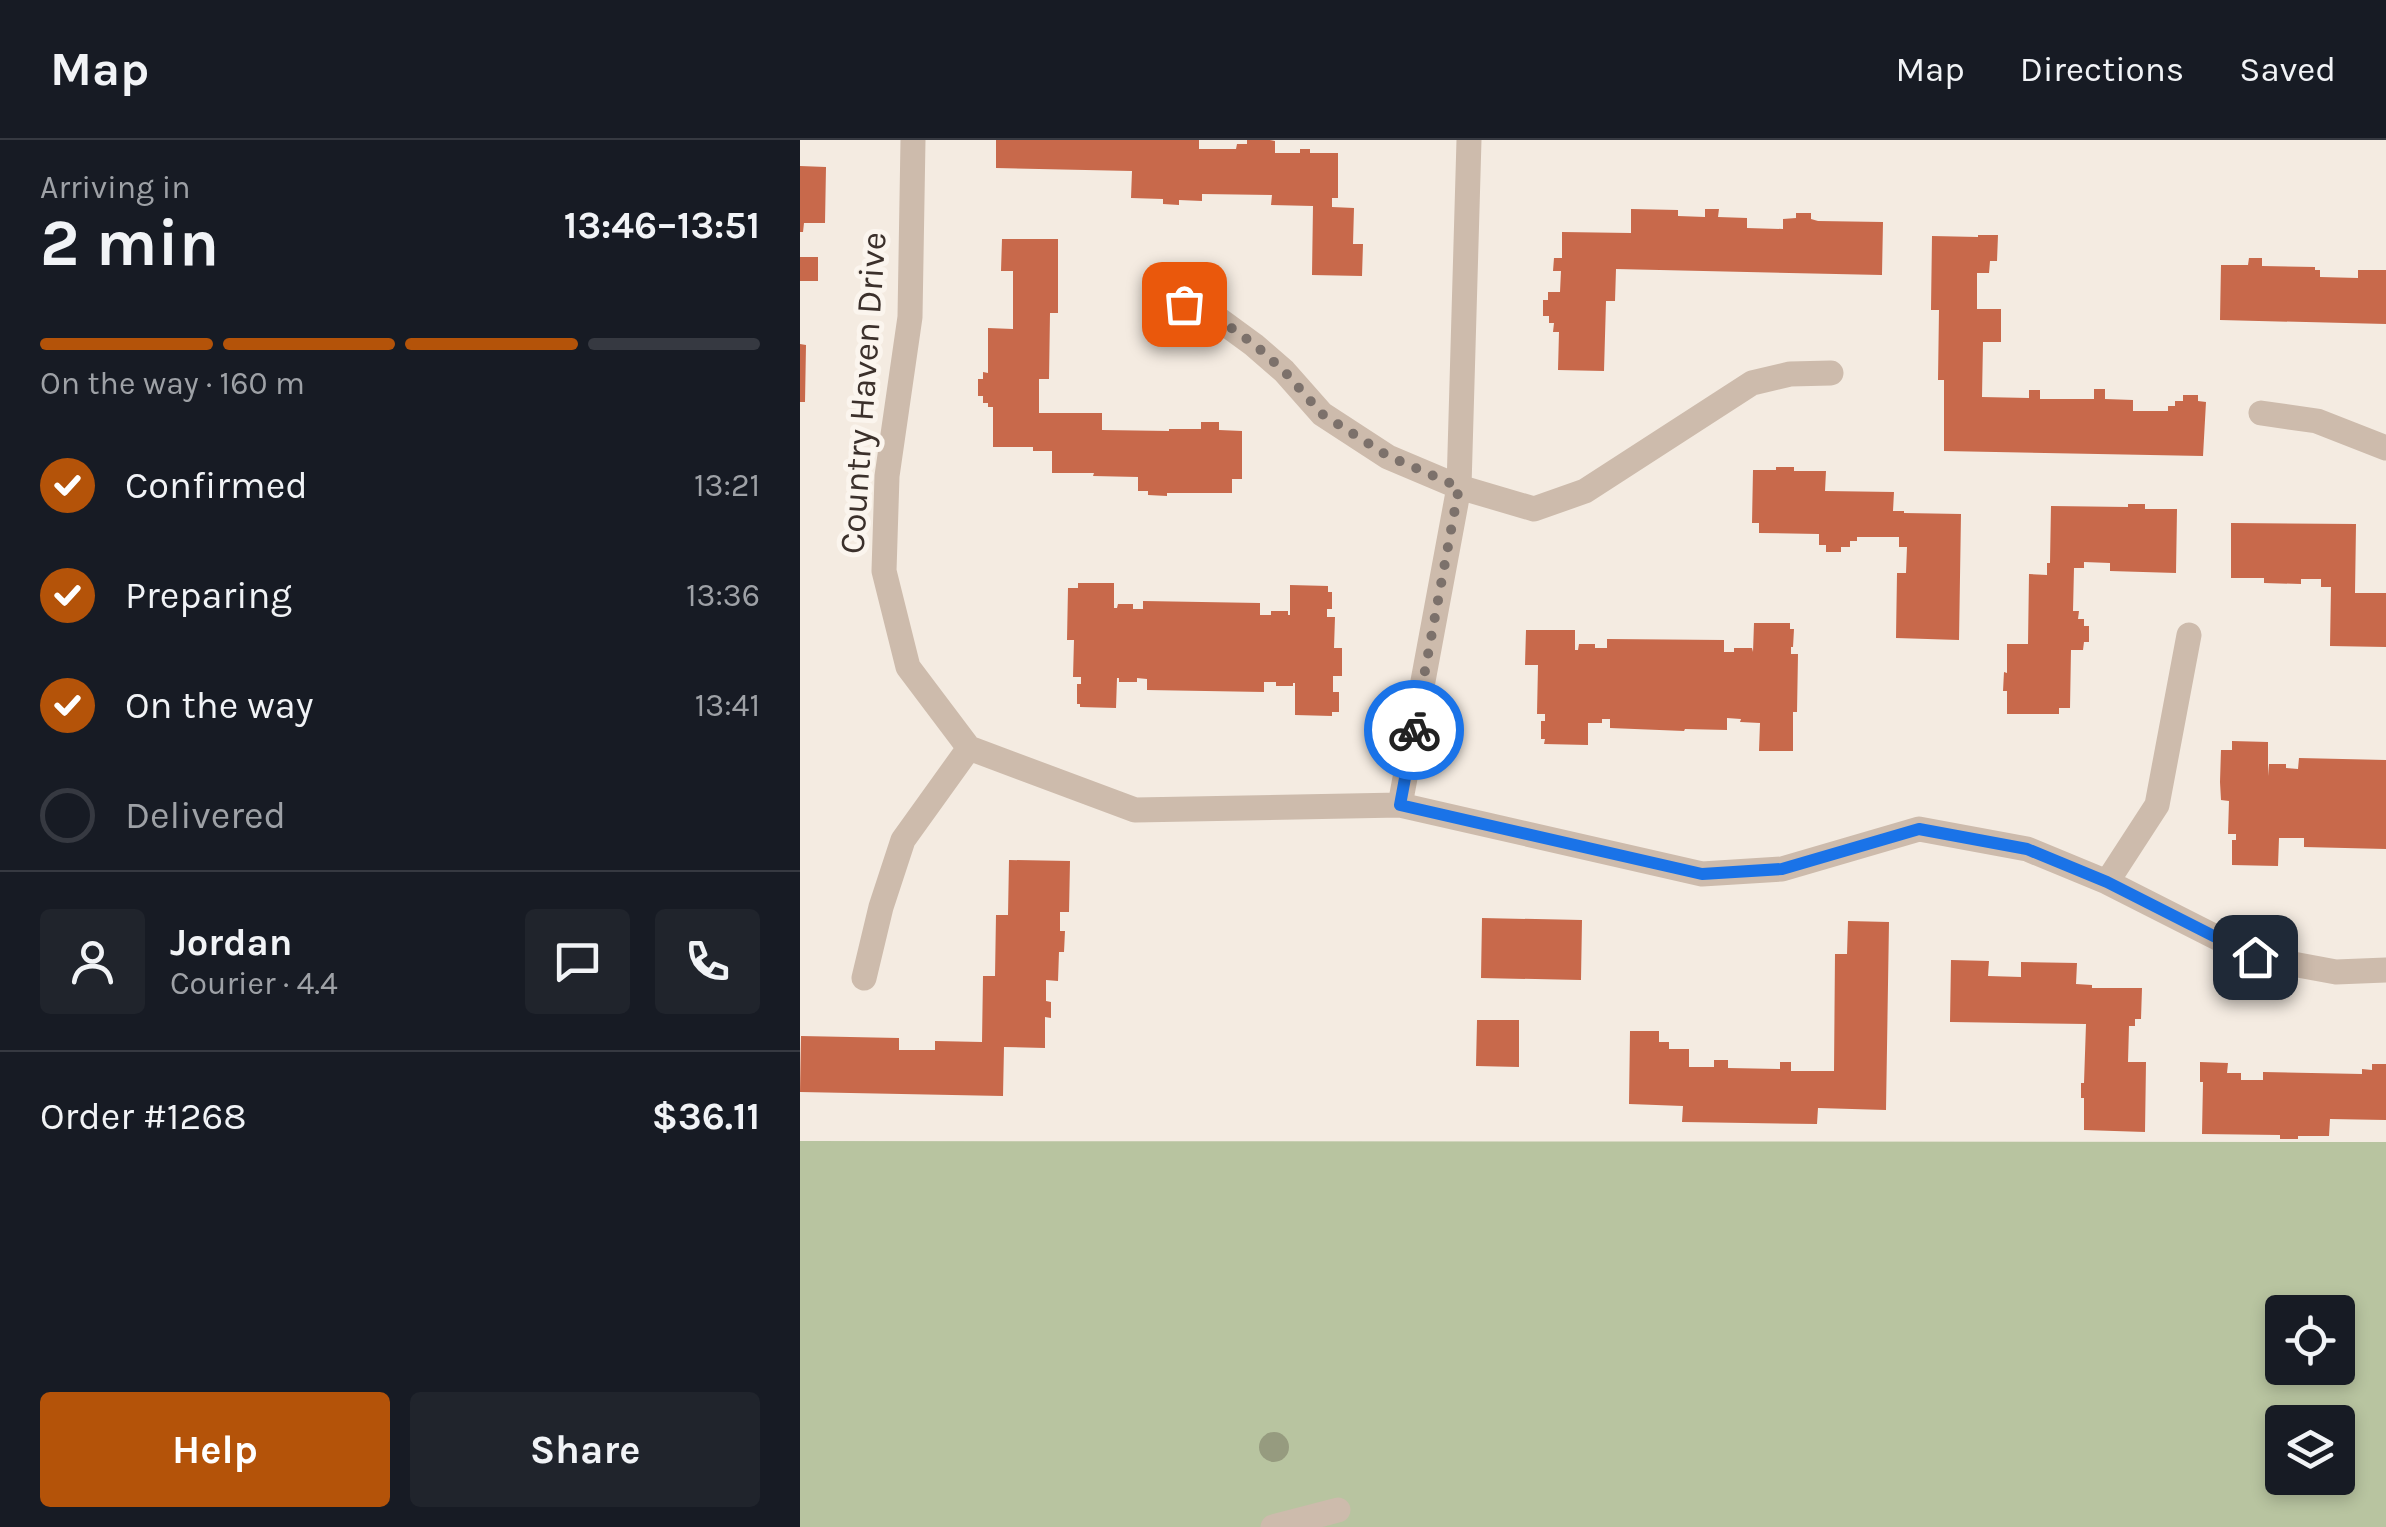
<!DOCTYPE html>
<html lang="en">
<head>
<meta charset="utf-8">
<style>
	:root { --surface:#171b24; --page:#20242c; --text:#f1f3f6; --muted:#9ea1a6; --line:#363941; --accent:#b45309 }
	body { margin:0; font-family:Karla,sans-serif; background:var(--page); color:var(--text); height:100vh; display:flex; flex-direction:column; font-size:38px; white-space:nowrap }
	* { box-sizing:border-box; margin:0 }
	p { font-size:32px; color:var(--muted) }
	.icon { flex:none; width:55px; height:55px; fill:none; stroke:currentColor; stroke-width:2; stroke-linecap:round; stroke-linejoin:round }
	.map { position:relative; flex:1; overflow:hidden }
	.side { display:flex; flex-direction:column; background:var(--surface); width:800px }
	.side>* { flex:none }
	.fabs { position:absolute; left:1465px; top:1155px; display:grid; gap:20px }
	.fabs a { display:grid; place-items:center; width:90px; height:90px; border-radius:10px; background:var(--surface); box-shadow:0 5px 15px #0003; font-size:50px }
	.pin { position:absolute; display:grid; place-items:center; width:85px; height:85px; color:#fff; margin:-42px; border-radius:20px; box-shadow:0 5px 15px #0006 }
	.courier { position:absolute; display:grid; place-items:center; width:100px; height:100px; margin:-50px; border:8px solid #1a73e8; border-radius:50%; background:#fff; color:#222; box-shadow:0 2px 12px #0007 }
	.overview em { font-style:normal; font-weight:700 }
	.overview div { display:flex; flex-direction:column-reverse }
	.overview { display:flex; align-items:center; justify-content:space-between; height:170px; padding:0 40px }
	h1 { font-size:65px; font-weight:700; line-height:75px }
	.bar { display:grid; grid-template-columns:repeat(4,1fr); gap:15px 10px; align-content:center; height:120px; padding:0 40px }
	.bar i { height:12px; border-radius:8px; background:var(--line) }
	.bar .active { background:var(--accent) }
	.bar p { grid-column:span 4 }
	.line { display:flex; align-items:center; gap:25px; padding:0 40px; border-top:2px solid var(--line) }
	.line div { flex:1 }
	.round { display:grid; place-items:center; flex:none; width:105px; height:105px; border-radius:10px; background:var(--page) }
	ol { padding:0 40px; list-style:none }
	li { display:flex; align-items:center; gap:30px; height:110px }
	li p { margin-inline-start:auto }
	li .icon { padding:10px; border-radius:50%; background:var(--accent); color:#fff; stroke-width:4 }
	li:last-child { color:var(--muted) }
	li i { width:55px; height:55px; border:5px solid var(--line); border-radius:50% }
	.primary-button { display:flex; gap:20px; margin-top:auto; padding:20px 40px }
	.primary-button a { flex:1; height:115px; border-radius:10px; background:var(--accent); color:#fff; font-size:40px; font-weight:700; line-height:115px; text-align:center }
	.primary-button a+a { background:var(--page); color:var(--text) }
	header { display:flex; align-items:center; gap:60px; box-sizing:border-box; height:140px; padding:0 50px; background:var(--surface); border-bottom:2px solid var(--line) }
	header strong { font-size:48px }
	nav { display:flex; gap:55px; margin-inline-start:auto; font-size:35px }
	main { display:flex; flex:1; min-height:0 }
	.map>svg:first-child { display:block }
</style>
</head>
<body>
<header>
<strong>Map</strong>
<nav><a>Map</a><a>Directions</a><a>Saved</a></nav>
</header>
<main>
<section class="side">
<div class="overview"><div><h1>2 min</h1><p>Arriving in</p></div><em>13:46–13:51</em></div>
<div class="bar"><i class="active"></i><i class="active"></i><i class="active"></i><i></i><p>On the way · 160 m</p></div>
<ol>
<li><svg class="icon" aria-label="check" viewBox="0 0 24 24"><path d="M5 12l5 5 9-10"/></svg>Confirmed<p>13:21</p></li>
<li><svg class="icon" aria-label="check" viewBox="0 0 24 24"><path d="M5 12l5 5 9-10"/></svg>Preparing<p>13:36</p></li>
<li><svg class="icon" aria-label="check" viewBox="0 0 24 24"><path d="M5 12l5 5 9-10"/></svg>On the way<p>13:41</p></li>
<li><i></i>Delivered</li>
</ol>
<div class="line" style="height:180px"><a class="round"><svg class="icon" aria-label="person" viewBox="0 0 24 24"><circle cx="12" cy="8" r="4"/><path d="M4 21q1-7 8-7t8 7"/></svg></a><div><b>Jordan</b><p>Courier · 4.4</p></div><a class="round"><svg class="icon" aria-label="chat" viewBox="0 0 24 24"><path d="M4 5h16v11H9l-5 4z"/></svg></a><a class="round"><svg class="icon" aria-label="phone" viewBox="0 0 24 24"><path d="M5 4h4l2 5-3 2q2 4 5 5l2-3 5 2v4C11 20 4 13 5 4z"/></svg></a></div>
<div class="line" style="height:130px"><div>Order #1268</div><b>$36.11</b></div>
<div class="primary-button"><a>Help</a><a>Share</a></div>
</section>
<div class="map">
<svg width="1586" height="1387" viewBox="0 0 1586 1387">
	<rect width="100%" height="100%" fill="#f4ebe1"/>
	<path fill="#b8c4a0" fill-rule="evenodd" d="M 0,1001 L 1586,1002 L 1586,1387 L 0,1387 ZM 1482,1172 L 1538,1172 L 1538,1228 L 1482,1228 ZM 1482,1282 L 1538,1282 L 1538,1338 L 1482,1338 Z"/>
	<path fill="#c8694b" d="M 196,0 L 399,0 L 399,9 L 436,9 L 437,4 L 447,4 L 447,0 L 470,0 L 475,1 L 475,13 L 500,13 L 500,9 L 510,9 L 510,13 L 538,13 L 538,58 L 532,58 L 532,67 L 554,68 L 553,104 L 563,104 L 562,136 L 512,135 L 513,66 L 471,65 L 472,55 L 402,54 L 402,61 L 379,60 L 379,65 L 363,64 L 363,59 L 331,58 L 332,31 L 196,28 Z
		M 0,26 L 26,27 L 25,83 L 4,83 L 3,92 L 0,92 Z
		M 831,69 L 878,70 L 878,76 L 905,77 L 905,69 L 919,69 L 918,77 L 947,78 L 947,88 L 983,89 L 983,79 L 996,78 L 996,73 L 1011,73 L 1011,79 L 1018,81 L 1083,82 L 1082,135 L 816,129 L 815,161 L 806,161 L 804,231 L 758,230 L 759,192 L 753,192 L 754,183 L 749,183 L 749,176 L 743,176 L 743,160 L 748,160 L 748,152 L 760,152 L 761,131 L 753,131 L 754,118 L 762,118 L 762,92 L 831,93 Z
		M 1178,95 L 1198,95 L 1197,121 L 1190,121 L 1189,133 L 1177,133 L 1177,169 L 1201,169 L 1201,202 L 1183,202 L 1182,257 L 1229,258 L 1229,250 L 1240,250 L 1240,259 L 1294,259 L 1294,249 L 1305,249 L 1305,259 L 1333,260 L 1333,271 L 1368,271 L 1368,266 L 1375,266 L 1375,261 L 1383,261 L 1383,255 L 1398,255 L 1398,261 L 1406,262 L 1403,316 L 1144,311 L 1144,240 L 1138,240 L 1139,170 L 1131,170 L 1132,96 L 1178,97 Z
		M 202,99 L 258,99 L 258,173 L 250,173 L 249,239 L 239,239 L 239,273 L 302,273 L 302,290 L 369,291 L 369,289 L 401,289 L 401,282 L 419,282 L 419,290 L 442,291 L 442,339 L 432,339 L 432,353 L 367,353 L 367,356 L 348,355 L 348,351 L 338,351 L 338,337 L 293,336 L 294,333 L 252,333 L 252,311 L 233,311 L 233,307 L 193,307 L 193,267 L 188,267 L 188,263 L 183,263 L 183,256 L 178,256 L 178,239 L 183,239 L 183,232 L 188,233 L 188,188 L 213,189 L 213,131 L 201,131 Z
		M 0,117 L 18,117 L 18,141 L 0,141 Z
		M 1449,118 L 1462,118 L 1462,126 L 1515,127 L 1515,130 L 1520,130 L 1520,137 L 1558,138 L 1558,130 L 1586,130 L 1586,184 L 1420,180 L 1421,125 L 1448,125 Z
		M 0,204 L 6,205 L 5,262 L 0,262 Z
		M 976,327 L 994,327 L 994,331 L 1026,331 L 1025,351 L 1094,352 L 1093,371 L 1104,371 L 1104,373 L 1161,374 L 1159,500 L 1096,498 L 1097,433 L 1106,433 L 1107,407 L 1099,407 L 1099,397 L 1057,397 L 1057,401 L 1050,401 L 1050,407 L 1041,407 L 1041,412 L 1026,412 L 1026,405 L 1019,405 L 1019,394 L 959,393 L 959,383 L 952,383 L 953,330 L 976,330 Z
		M 1328,364 L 1345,364 L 1345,369 L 1377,369 L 1376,433 L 1310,431 L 1310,423 L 1284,422 L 1284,428 L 1274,428 L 1273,471 L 1279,471 L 1278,479 L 1284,479 L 1284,486 L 1289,486 L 1289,502 L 1284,502 L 1283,510 L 1271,510 L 1270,568 L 1259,568 L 1259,574 L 1207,574 L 1207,551 L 1203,551 L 1204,532 L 1207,533 L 1207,504 L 1228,504 L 1229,434 L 1247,435 L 1247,423 L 1250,423 L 1251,366 L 1328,367 Z
		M 1431,383 L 1556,384 L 1555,453 L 1586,453 L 1586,507 L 1530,506 L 1531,447 L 1521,447 L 1521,439 L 1501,439 L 1501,444 L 1464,443 L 1464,438 L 1431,438 Z
		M 278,443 L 314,443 L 314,468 L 317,468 L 318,464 L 333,464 L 333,469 L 343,469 L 343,461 L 460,463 L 460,475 L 471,475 L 471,471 L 488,471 L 488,475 L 490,475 L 490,445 L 528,446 L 528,452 L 532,452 L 532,469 L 527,469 L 527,477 L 535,477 L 534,508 L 542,508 L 542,536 L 533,536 L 533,552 L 539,552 L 539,572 L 532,572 L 532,576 L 495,575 L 495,543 L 493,543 L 493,546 L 476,546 L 476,542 L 464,542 L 464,552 L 347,550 L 347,539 L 337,538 L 337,542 L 319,542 L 319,538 L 317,538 L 316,568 L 280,567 L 280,564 L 277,564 L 277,544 L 281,544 L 281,537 L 273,537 L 274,500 L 267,500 L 268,448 L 278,448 Z
		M 954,483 L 990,483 L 990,489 L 994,489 L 993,507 L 991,507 L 991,514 L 998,514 L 997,572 L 993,572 L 993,611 L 959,611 L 960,583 L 940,582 L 941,579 L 927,578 L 927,590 L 885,589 L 884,591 L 810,588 L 810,579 L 802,579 L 802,583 L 788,583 L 788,605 L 744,604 L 745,599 L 741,599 L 741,581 L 745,581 L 745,574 L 737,574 L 738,525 L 725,525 L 726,490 L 775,490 L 775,510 L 778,510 L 779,504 L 795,504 L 795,508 L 807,508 L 807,499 L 924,500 L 924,512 L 934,512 L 934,508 L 952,508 L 953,512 Z
		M 1432,601 L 1468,602 L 1468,636 L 1469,624 L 1486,624 L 1486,628 L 1498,629 L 1499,618 L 1586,620 L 1586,709 L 1504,707 L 1504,698 L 1479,698 L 1478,726 L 1432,725 L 1432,700 L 1436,700 L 1436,694 L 1428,694 L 1429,661 L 1421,660 L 1420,642 L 1421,610 L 1432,610 Z
		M 209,720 L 270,721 L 269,772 L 260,772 L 260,791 L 265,791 L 264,812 L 259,812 L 258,841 L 246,840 L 246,861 L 251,862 L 251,878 L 245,877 L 245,908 L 204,907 L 203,956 L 0,952 L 1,896 L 99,898 L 99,910 L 135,910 L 135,901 L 182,902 L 183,836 L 195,836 L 196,775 L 208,775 Z
		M 682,778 L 782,780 L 781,840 L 681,838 Z
		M 1048,781 L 1089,782 L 1086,970 L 1018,968 L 1017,984 L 882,982 L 883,966 L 829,964 L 830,891 L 859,891 L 859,902 L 869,902 L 869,909 L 889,909 L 889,927 L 914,927 L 914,920 L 928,920 L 928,928 L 980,929 L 980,922 L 991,922 L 991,931 L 1034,931 L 1035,814 L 1047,814 Z
		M 1151,820 L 1189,821 L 1188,836 L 1221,837 L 1221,822 L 1277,823 L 1276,844 L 1292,845 L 1292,848 L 1342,848 L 1341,879 L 1335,879 L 1335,886 L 1329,886 L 1328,922 L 1346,922 L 1345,992 L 1284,990 L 1284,958 L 1281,958 L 1281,943 L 1284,943 L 1286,884 L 1150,882 Z
		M 677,880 L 719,880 L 719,927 L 676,926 Z
		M 1400,922 L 1428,923 L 1427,933 L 1441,933 L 1441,940 L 1463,940 L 1463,932 L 1562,934 L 1562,929 L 1572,930 L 1572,924 L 1586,924 L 1586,980 L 1530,979 L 1529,996 L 1498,996 L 1498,999 L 1480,999 L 1480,995 L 1402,994 L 1403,942 L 1400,942 Z"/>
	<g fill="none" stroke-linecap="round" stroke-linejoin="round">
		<path stroke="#cdbbac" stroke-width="25" d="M 113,0 L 110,177 L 87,336 L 84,431 L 108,527 L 169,608
			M 355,152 L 413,175 L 454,205 L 484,231 L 522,274 L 588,317 L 659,347 L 734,369 L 785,351 L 952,243 L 990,234 L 1031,233
			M 1461,273 L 1517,281 L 1586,308
			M 169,608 L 335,670 L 600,665 L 902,734 L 982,729 L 1119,689 L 1227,709 L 1307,742 L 1455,817 L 1536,832 L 1586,830
			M 600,665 L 659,347 L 669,0
			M 1307,742 L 1357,665 L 1389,495
			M 64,838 L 81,767 L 103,700 L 169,608
			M 473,1387 L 538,1370"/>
	</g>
	<circle fill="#969b7f" cx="474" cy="1307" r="15"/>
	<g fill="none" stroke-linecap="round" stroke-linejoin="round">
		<path stroke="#7c716b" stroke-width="10" stroke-dasharray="0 18" d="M 384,164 L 413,175 L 454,204 L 484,231 L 522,274 L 588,316 L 659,347 L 614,590"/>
		<path stroke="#1a73e8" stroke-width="12" d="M 614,590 L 600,665 L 902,734 L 982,729 L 1119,689 L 1227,709 L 1307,742 L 1455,817"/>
	</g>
	<g text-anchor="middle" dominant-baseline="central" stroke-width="10" stroke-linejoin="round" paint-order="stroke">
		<g font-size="35" fill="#3b302b" stroke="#fbf5ee">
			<text transform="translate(63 253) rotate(-86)">Country Haven Drive</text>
		</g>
	</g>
</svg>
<div class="fabs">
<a><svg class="icon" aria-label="locate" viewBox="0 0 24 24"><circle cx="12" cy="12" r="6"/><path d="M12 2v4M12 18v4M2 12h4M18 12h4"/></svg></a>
<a><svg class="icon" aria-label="layers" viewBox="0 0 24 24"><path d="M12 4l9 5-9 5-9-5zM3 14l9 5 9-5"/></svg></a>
</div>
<div class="pin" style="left:384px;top:164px;background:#ea580c"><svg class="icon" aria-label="bag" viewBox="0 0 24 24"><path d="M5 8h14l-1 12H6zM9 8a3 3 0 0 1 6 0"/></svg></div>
<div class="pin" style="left:1455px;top:817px;background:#1f2937"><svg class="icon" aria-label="home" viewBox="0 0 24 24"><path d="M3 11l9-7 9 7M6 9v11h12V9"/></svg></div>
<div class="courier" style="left:614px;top:590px"><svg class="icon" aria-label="bike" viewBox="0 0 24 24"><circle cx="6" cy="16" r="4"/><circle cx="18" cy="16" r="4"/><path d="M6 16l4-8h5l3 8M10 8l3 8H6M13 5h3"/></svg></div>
</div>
</main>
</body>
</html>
